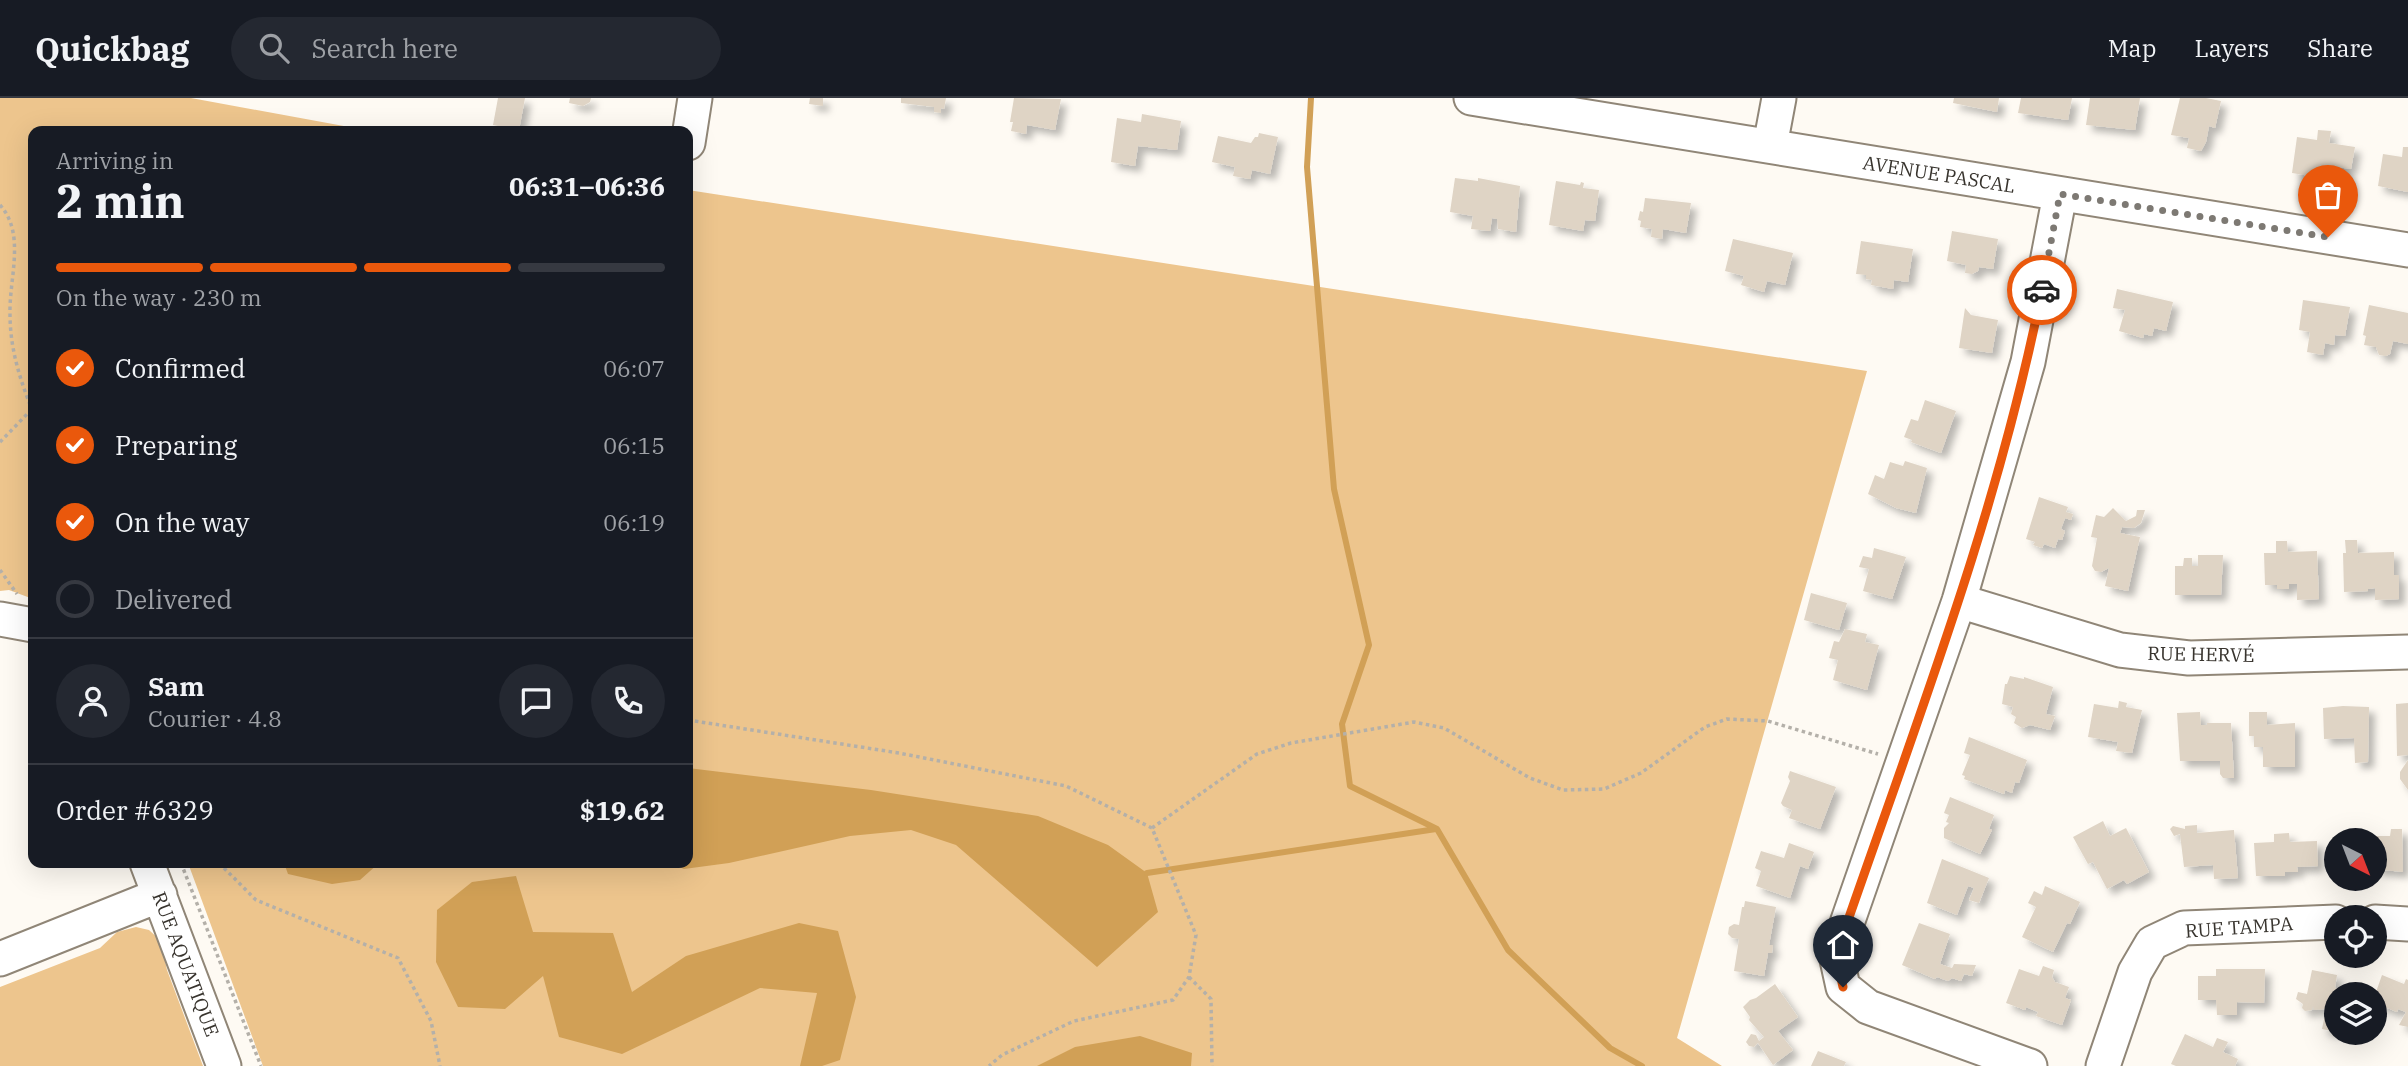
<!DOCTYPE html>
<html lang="en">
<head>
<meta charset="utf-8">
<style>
	:root { --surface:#171b24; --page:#242831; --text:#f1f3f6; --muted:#9ea1a6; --line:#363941; --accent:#ea580c }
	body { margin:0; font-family:"IBM Plex Serif",serif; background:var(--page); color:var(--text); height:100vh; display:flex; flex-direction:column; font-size:26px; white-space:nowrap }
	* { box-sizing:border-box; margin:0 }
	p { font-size:23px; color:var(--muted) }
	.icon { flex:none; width:38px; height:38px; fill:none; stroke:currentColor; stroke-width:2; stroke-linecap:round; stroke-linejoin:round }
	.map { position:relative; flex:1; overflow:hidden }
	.sheet { position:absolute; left:28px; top:28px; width:665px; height:742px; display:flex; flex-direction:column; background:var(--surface); border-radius:14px; box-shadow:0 7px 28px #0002 }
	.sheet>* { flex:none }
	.needle { width:46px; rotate:138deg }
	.fabs { position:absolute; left:2324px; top:730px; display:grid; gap:14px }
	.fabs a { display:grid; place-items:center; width:63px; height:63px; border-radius:50%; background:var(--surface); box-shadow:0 7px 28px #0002; font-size:35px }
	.pin { position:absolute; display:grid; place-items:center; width:60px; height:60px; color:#fff; margin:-72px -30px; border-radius:50% 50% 50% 0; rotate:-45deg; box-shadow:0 0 7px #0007 }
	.pin .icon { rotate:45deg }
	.courier { position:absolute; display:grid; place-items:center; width:70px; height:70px; margin:-35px; border:5px solid #ea580c; border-radius:50%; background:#fff; color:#222; box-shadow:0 2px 9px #0007 }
	.overview em { font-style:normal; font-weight:700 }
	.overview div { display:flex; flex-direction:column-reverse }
	.overview { display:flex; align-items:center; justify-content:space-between; height:119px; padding:0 28px }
	h1 { font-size:46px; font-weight:700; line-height:52px }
	.bar { display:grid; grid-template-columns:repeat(4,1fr); gap:10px 7px; align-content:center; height:84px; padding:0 28px }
	.bar i { height:9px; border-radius:5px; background:var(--line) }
	.bar .active { background:var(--accent) }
	.bar p { grid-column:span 4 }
	.line { display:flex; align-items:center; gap:18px; padding:0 28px; border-top:2px solid var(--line) }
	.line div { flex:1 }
	.round { display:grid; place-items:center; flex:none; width:74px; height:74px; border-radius:37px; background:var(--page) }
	ol { padding:0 28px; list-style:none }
	li { display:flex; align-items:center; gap:21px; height:77px }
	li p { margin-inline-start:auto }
	li .icon { padding:7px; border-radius:50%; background:var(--accent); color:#fff; stroke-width:4 }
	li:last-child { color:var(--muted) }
	li i { width:38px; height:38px; border:4px solid var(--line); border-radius:50% }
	header { display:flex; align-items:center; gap:42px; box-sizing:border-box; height:98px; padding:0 35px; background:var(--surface); border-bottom:2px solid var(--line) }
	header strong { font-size:33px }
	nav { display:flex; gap:38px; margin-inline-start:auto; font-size:24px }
	.search { width:490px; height:63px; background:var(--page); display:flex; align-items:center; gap:18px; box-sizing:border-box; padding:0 24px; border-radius:38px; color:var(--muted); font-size:26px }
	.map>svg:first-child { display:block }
</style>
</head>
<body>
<header>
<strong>Quickbag</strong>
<div class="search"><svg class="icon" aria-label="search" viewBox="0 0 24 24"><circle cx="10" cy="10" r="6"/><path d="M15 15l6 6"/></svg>Search here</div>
<nav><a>Map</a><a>Layers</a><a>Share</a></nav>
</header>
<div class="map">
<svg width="2408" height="968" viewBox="0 0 2408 968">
	<defs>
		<filter id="shadow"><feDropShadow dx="6" dy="6" stdDeviation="3.5" flood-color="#0004"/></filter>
	</defs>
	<rect width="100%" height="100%" fill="#fefaf3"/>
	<path fill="#edc58d" d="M 0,0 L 191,0 L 371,33 L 33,33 L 33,501 L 9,492 L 0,493 Z
		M 688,92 L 1867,273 L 1677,940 L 1722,968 L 263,968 L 188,765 L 688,765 Z
		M 136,829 L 149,832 L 161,843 L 167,872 L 203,968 L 0,968 L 0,889 L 100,850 L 117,834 Z"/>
	<path fill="#d1a056" d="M 688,670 L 871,692 L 1038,718 L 1108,747 L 1147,775 L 1158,814 L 1097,869 L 956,747 L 911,732 L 850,738 L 729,765 L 684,771 L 670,765 L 688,765 Z
		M 284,765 L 379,765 L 360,782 L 332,786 L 288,776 Z
		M 516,778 L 533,834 L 613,835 L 632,894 L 686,858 L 799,825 L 838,833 L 856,899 L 840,962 L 822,968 L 800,968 L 817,895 L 760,890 L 622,956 L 559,939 L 543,878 L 505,911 L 458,909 L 436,864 L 437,812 L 472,784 Z
		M 1140,938 L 1192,955 L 1191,968 L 1037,968 L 1075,949 Z"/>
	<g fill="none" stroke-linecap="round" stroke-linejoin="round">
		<path stroke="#d1a056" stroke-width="6" d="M 1311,0 L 1307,69 L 1334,391 L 1369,547 L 1342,626 L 1350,688 L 1437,731 L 1508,852 L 1610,950 L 1642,968
			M 1147,775 L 1436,731"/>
	</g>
	<path fill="#dfd4c5" filter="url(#shadow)" d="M 498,0 L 525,0 L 519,32 L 493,27 Z
		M 570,0 L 591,0 L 590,4 L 583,8 L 569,5 Z
		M 810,0 L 823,0 L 823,8 L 809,6 Z
		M 901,0 L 946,0 L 944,11 L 941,10 L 941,15 L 934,14 L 934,9 L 901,5 Z
		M 1014,0 L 1061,1 L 1055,32 L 1027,27 L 1026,36 L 1011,33 L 1013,24 L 1010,24 Z
		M 1954,0 L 1999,0 L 1997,14 L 1953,5 Z
		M 2021,0 L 2072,0 L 2068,22 L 2018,15 Z
		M 2090,0 L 2140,0 L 2135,32 L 2086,27 Z
		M 2180,0 L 2206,0 L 2221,3 L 2215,30 L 2209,28 L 2206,44 L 2201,53 L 2187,50 L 2189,40 L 2171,37 Z
		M 1142,16 L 1181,23 L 1177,52 L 1138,48 L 1135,68 L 1111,64 L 1117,20 L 1141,24 Z
		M 2318,32 L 2331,33 L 2329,45 L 2355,49 L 2351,71 L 2337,69 L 2335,82 L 2292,75 L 2297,39 L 2317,42 Z
		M 1259,35 L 1278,39 L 1270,76 L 1252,72 L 1250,81 L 1233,78 L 1235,69 L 1212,64 L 1218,38 L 1251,45 L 1255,39 L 1258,39 Z
		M 2403,49 L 2408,49 L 2408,94 L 2378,88 L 2383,56 L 2402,59 Z
		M 1455,80 L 1478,83 L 1478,80 L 1520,88 L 1516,134 L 1498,131 L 1497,121 L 1492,120 L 1490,133 L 1471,131 L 1473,118 L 1450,114 Z
		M 1556,83 L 1580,87 L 1581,84 L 1584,85 L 1583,90 L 1599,92 L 1595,123 L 1585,122 L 1583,133 L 1549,127 Z
		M 1645,100 L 1691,105 L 1686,135 L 1663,131 L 1662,141 L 1651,139 L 1652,131 L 1640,129 L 1641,123 L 1638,122 L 1640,113 L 1643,114 Z
		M 1952,133 L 1998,141 L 1993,171 L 1979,169 L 1978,173 L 1972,176 L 1965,175 L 1966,167 L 1947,163 Z
		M 1733,141 L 1793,155 L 1785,187 L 1767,183 L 1764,194 L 1741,187 L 1744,178 L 1725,173 Z
		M 1861,143 L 1913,151 L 1908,184 L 1894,182 L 1893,191 L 1871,187 L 1872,182 L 1866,181 L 1866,177 L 1856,176 Z
		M 2117,191 L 2173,204 L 2166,233 L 2154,230 L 2152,238 L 2144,236 L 2143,240 L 2119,233 L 2125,212 L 2113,210 Z
		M 2303,202 L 2350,209 L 2345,238 L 2335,237 L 2334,247 L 2325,245 L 2323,257 L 2307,254 L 2310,234 L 2299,232 Z
		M 2369,207 L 2408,215 L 2408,246 L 2393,243 L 2390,256 L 2386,258 L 2379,257 L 2376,249 L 2364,247 L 2366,238 L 2363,237 Z
		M 1965,210 L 1971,217 L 1998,222 L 1992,255 L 1959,250 Z
		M 1925,302 L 1956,313 L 1941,355 L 1911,344 L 1912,342 L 1904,339 L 1911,321 L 1918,323 Z
		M 1905,363 L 1927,370 L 1916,415 L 1896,410 L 1868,396 L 1875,377 L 1884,381 L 1890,364 L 1903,368 Z
		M 2039,399 L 2068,409 L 2066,414 L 2073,416 L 2071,422 L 2065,420 L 2061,431 L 2065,433 L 2062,442 L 2058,441 L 2055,450 L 2044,446 L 2042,450 L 2033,447 L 2035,444 L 2026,441 Z
		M 2113,410 L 2126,423 L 2136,418 L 2137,412 L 2145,412 L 2141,425 L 2134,430 L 2122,429 L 2120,435 L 2140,439 L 2128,493 L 2105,488 L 2109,470 L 2101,474 L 2095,473 L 2092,468 L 2097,440 L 2091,439 L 2096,417 L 2104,419 Z
		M 2345,442 L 2357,442 L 2358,455 L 2394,454 L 2394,477 L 2399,477 L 2399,501 L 2375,502 L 2375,490 L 2368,491 L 2368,493 L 2344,494 L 2343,455 L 2346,455 Z
		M 2276,443 L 2287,443 L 2288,454 L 2317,453 L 2319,501 L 2297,502 L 2297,486 L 2289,486 L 2289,491 L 2277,491 L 2277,487 L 2265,487 L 2264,455 L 2276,455 Z
		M 1874,450 L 1906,459 L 1892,501 L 1863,493 L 1869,471 L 1859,469 L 1863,458 L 1872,460 Z
		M 2198,457 L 2223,457 L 2221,497 L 2175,497 L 2175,468 L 2183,468 L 2184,460 L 2192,460 L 2192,468 L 2198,468 Z
		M 1811,495 L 1847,505 L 1839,532 L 1804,522 Z
		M 1845,531 L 1867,536 L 1865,544 L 1879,547 L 1867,592 L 1833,582 L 1838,562 L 1829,560 L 1834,543 L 1839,544 Z
		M 2010,578 L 2024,581 L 2024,579 L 2053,589 L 2046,616 L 2055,618 L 2050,632 L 2030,627 L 2022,630 L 2014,625 L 2016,619 L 2011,616 L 2013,609 L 2002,606 L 2005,586 L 2007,586 Z
		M 2119,603 L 2127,605 L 2126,609 L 2142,612 L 2132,655 L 2116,653 L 2118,644 L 2088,639 L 2094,606 L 2118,610 Z
		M 2408,605 L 2408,657 L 2397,658 L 2396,606 Z
		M 2343,608 L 2369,609 L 2368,664 L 2355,665 L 2354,640 L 2324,641 L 2323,610 Z
		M 2200,614 L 2201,627 L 2207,627 L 2207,625 L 2231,625 L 2234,680 L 2223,680 L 2220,676 L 2220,663 L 2180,663 L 2177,615 Z
		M 2249,614 L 2267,614 L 2267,627 L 2295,625 L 2295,669 L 2263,669 L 2263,649 L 2254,649 L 2254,638 L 2249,638 Z
		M 1969,639 L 2027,662 L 2019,685 L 2015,684 L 2012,695 L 2005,692 L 2004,696 L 1964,681 L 1965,678 L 1962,677 L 1970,657 L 1964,655 Z
		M 2408,662 L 2408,692 L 2400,681 L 2400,674 Z
		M 1790,673 L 1836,689 L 1820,731 L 1789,720 L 1792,712 L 1783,708 L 1781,705 L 1790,683 L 1788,679 Z
		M 1950,699 L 1994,717 L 1989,731 L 1992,732 L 1980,756 L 1944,740 L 1944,730 L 1949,725 L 1946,724 L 1949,717 L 1944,715 Z
		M 2103,723 L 2110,738 L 2126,730 L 2149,774 L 2127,786 L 2124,782 L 2107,791 L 2093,764 L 2088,766 L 2073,739 Z
		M 2197,727 L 2197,735 L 2234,732 L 2238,780 L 2214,781 L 2213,767 L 2184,769 L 2180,736 L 2174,738 L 2170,731 L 2173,728 L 2185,731 L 2185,728 Z
		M 2391,731 L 2402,731 L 2403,774 L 2375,771 L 2375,742 L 2359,742 L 2359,738 L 2390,738 Z
		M 2289,735 L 2290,744 L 2317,743 L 2318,768 L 2297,769 L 2298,774 L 2285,774 L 2285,778 L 2256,778 L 2254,745 L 2274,744 L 2274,736 Z
		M 1789,745 L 1814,754 L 1808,771 L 1800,768 L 1790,800 L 1756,788 L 1761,773 L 1755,770 L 1761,753 L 1784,760 Z
		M 1942,761 L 1989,780 L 1979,805 L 1969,802 L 1974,790 L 1968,788 L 1957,817 L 1927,805 Z
		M 2045,788 L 2080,804 L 2070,826 L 2067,825 L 2053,854 L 2022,839 L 2036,809 L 2028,805 L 2034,793 L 2042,797 Z
		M 1745,803 L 1776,809 L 1769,847 L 1773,847 L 1772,855 L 1768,855 L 1764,878 L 1734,873 L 1739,841 L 1732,840 L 1728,836 L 1729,829 L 1734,826 L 1739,827 L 1742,809 L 1744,809 Z
		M 1919,825 L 1950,836 L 1940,866 L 1952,870 L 1954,866 L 1976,867 L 1972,878 L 1964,876 L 1961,883 L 1952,880 L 1948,883 L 1937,879 L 1935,881 L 1902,867 Z
		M 2043,868 L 2054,872 L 2052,879 L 2055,884 L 2069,889 L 2065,900 L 2071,902 L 2062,927 L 2036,918 L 2038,914 L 2026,909 L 2025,912 L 2006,905 L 2019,871 L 2039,878 Z
		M 2216,871 L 2265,871 L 2264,905 L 2237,904 L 2237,917 L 2217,917 L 2216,902 L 2198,902 L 2198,878 L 2216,878 Z
		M 2312,872 L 2337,877 L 2335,890 L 2366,895 L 2336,896 L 2336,934 L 2322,931 L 2326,911 L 2314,912 L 2313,908 L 2312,912 L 2305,913 L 2302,910 L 2303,906 L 2296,901 L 2298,894 L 2307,896 Z
		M 2382,877 L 2404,886 L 2406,881 L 2408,882 L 2408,929 L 2399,927 L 2406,914 L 2398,911 L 2397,914 L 2375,905 L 2375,897 Z
		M 1775,886 L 1798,919 L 1778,933 L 1793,952 L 1773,967 L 1758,945 L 1754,949 L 1749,948 L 1746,944 L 1751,936 L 1756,937 L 1759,943 L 1764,939 L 1749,922 L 1750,919 L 1743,909 L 1750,902 L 1756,900 Z
		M 2185,936 L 2213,949 L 2217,940 L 2228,944 L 2223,954 L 2238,961 L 2235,968 L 2176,968 L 2171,966 Z
		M 1818,953 L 1846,964 L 1844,968 L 1811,968 Z"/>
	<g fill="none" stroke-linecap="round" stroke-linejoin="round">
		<g stroke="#908677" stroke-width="37">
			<path id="minor" d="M 1471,0 L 2408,152
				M 688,45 L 695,0
				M 1770,48 L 1779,0
				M 1959,503 L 2120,552 L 2189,560 L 2408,554
				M 0,521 L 33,527
				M 147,765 L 224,968
				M 2375,824 L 2408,826
				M 0,861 L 160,797
				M 2030,968 L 1868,909 L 1843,889 L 1836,857 L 1959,503 L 2028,264 L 2060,96
				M 2103,968 L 2135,874 L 2152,845 L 2184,830 L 2336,824"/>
		</g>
		<path stroke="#b4b0a9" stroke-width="3.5" stroke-dasharray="3.5 3.5" stroke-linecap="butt" d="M 0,107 C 26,136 9,180 10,216 C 10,251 20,282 33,314
			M 0,344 L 32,311
			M 0,472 L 17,496
			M 688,622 L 899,655 L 1066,688 L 1152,730 L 1196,837 L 1189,879 L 1173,902 L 1074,923 L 1002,957 L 989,968
			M 1152,730 L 1257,656 L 1291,645 L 1414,624 L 1444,630 L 1530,680 L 1563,692 L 1604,691 L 1641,675 L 1705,629 L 1727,621 L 1768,623 L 1878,656
			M 181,765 L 261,968
			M 219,765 L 256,802 L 398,860 L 431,923 L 440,968
			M 1189,879 L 1211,901 L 1212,968"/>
		<use href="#minor" stroke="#fff" stroke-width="33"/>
	</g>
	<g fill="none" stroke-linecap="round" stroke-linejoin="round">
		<path stroke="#7d7973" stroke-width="7" stroke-dasharray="0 12.6" d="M 2042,192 L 2060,96 L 2328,139"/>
		<path stroke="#ea580c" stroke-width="9" d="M 1843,889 L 1836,857 C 1911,638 1997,420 2042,192"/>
	</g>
	<g text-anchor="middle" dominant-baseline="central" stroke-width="5" stroke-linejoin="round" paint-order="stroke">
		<g font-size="19" fill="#38342e" stroke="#fff">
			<text transform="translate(1939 76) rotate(9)">AVENUE PASCAL</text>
			<text transform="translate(2201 556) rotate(1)">RUE HERVÉ</text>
			<text transform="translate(2239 829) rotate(-4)">RUE TAMPA</text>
			<text transform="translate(186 866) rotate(69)">RUE AQUATIQUE</text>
		</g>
	</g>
</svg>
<div class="fabs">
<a><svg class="needle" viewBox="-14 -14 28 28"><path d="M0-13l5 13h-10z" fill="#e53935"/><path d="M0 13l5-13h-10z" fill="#9ea1a6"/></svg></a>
<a><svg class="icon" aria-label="locate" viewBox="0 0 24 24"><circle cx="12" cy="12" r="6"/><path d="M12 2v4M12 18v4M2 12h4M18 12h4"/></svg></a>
<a><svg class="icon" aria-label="layers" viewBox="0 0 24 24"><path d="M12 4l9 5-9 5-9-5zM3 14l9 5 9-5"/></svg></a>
</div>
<div class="pin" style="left:2328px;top:139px;background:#ea580c"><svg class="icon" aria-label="bag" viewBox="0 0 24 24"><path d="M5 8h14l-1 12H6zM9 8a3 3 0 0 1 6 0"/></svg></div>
<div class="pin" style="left:1843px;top:889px;background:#1f2937"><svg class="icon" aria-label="home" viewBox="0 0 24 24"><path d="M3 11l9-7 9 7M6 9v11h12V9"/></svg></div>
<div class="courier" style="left:2042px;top:192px"><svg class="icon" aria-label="car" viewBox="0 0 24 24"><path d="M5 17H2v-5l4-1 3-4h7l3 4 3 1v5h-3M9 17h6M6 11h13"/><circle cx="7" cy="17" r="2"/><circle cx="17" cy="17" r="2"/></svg></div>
<section class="sheet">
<div class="overview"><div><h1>2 min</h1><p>Arriving in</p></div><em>06:31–06:36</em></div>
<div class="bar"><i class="active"></i><i class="active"></i><i class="active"></i><i></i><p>On the way · 230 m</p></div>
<ol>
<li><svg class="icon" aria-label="check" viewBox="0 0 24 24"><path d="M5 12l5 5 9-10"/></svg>Confirmed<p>06:07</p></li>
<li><svg class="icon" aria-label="check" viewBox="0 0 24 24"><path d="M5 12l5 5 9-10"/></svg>Preparing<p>06:15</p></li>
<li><svg class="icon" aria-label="check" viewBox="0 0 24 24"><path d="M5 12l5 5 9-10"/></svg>On the way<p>06:19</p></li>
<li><i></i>Delivered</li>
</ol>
<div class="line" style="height:126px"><a class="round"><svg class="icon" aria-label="person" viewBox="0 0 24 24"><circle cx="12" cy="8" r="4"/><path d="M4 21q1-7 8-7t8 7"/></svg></a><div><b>Sam</b><p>Courier · 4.8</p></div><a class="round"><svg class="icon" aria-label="chat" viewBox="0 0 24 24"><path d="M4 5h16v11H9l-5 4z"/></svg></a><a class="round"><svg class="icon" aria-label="phone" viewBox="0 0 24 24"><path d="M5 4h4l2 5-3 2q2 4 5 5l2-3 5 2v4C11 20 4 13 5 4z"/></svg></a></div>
<div class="line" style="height:91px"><div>Order #6329</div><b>$19.62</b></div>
</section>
</div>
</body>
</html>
